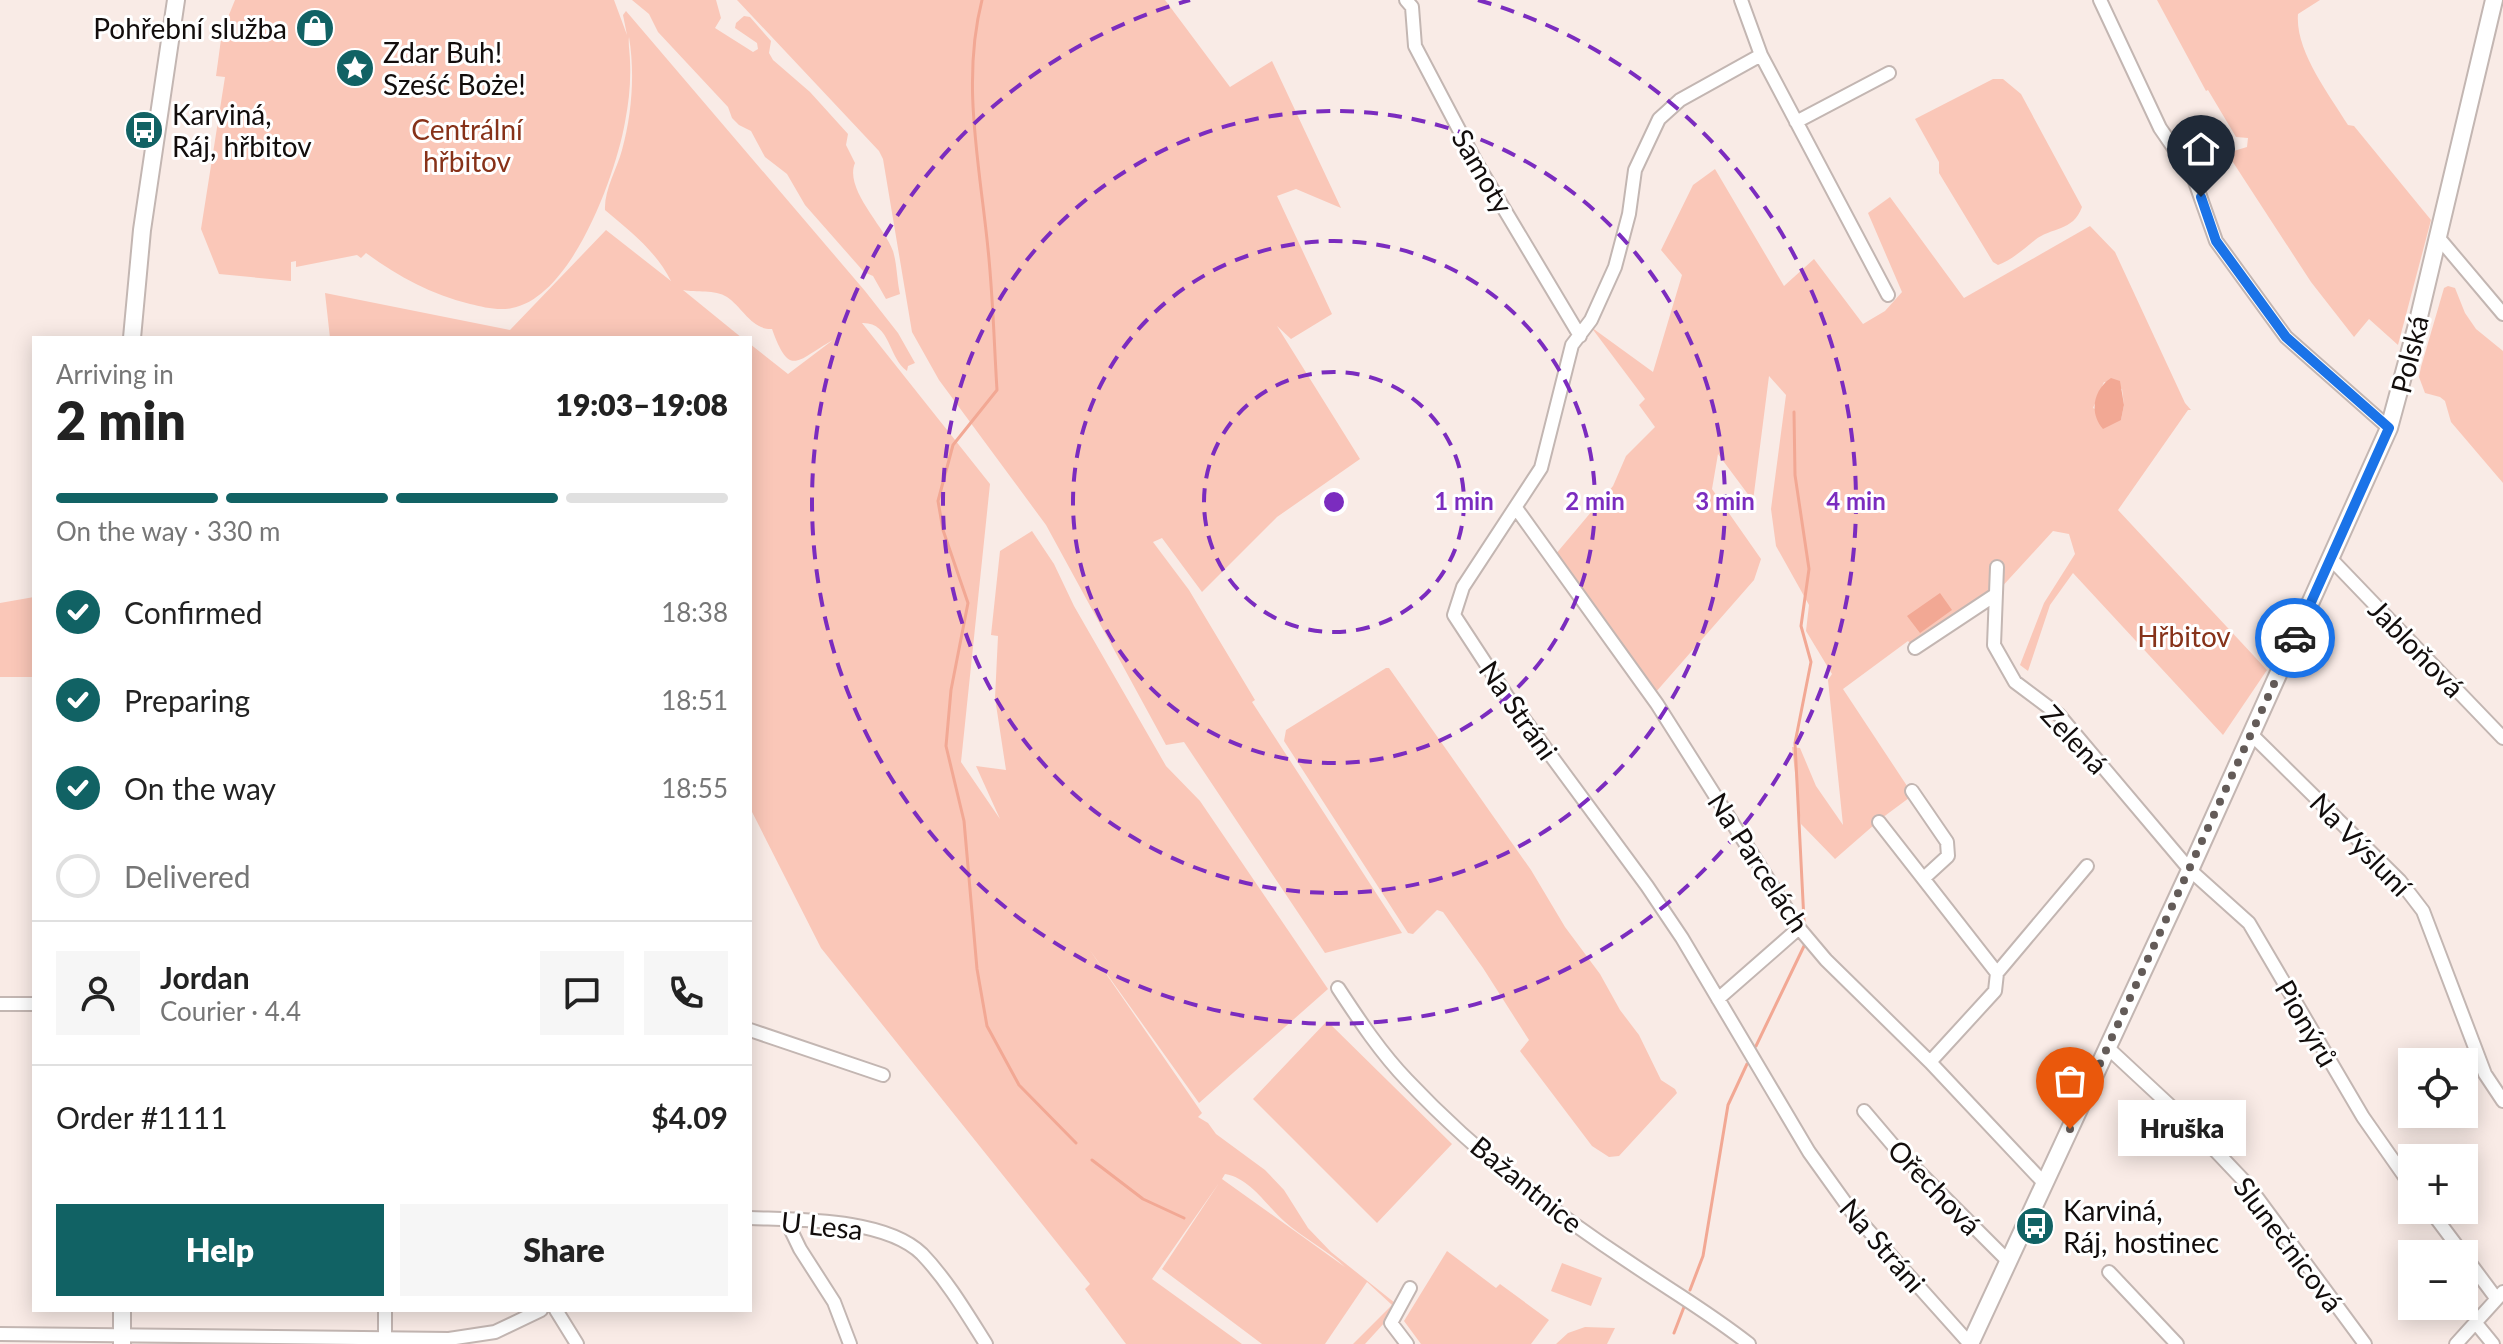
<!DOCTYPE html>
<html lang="en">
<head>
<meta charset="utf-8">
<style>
	:root { --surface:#fff; --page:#f6f6f6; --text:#222; --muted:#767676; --line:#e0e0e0; --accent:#116264 }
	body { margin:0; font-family:Lato,sans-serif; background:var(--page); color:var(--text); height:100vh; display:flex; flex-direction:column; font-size:30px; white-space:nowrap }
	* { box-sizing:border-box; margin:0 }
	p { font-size:26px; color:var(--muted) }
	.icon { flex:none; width:44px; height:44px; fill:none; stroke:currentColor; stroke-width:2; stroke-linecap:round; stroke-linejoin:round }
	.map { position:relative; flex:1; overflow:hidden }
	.side { position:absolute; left:32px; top:336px; width:720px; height:976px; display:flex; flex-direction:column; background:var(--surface); border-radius:0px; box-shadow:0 4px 20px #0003 }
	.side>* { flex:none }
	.fabs { position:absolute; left:2398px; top:1048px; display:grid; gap:16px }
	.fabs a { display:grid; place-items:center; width:80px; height:80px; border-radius:0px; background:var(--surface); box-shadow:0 4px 20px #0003; font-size:40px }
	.pin { position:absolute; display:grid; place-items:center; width:68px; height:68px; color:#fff; margin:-82px -34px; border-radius:50% 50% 50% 0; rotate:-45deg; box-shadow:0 0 8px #0007 }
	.pin .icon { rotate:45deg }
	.courier { position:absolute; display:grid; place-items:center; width:80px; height:80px; margin:-40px; border:6px solid #1a73e8; border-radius:50%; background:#fff; color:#222; box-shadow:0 2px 10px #0007 }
	.bubble { position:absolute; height:56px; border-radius:0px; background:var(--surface); box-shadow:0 4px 20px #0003; font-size:26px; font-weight:800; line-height:56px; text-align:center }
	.headline em { font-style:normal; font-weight:800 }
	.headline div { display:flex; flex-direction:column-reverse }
	.headline { display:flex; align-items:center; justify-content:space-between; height:136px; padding:0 24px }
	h1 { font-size:52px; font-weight:800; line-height:60px }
	.bar { display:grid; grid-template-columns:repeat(4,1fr); gap:12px 8px; align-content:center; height:96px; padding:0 24px }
	.bar i { height:10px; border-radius:6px; background:var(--line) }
	.bar .current { background:var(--accent) }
	.bar p { grid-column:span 4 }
	.line { display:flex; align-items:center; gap:20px; padding:0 24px; border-top:2px solid var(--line) }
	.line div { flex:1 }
	.round { display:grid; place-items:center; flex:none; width:84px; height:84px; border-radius:0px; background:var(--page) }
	ol { padding:0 24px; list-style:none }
	li { display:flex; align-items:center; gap:24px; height:88px }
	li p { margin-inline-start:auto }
	li .icon { padding:8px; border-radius:50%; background:var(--accent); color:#fff; stroke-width:4 }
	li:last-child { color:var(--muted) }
	li i { width:44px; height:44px; border:4px solid var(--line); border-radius:50% }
	.cta { display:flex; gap:16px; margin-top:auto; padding:16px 24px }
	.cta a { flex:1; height:92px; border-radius:0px; background:var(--accent); color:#fff; font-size:32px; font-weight:800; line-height:92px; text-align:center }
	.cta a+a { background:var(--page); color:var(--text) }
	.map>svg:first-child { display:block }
</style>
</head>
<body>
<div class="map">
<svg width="2503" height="1344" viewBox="0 0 2503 1344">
	<rect width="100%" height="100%" fill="#f9ebe6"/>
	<path fill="#fac7b8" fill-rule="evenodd" d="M 235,0 L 614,0 L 627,35 L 623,15 L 626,11 L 865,291 L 898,333 L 915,363 L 908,366 L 907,371 C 888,358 891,322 862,323 L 990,484 L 961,762 L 1000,819 L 976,766 L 1006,770 L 995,698 L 998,636 L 991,635 L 1000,551 L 1032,531 L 1054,564 L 1074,606 L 1166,766 L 1200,801 L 1328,989 L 1199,1103 L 1089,949 L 1202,1113 L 1198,1117 L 1208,1123 L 1216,1134 L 1265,1170 L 1284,1190 L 1308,1228 L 1331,1252 L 1395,1303 L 1386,1321 L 1365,1344 L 1353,1344 L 1392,1305 L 1367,1282 L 1325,1344 L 1262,1344 L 1162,1269 L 1219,1183 L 1152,1279 L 1242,1344 L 1126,1344 L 1085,1289 L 1090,1284 L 821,948 L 750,808 L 750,344 L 788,374 L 833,340 C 797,360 790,379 772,329 C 752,330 742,307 727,297 C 715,289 696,293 683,290 L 742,338 L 330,338 L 325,293 L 510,330 L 606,230 L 671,281 C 656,251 630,231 605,210 C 604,190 617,169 622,150 C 632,114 635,73 629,37 C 628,44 630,53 630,61 C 631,81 629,102 625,122 C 616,174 572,297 512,308 C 498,311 483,307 470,304 C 430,294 399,277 366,253 L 361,258 L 357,255 L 296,267 L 296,261 L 291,262 L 291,281 L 219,274 L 201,229 L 225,77 L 216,76 L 222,32 ZM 1225,1174 C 1250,1178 1266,1205 1284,1221 C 1303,1238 1327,1250 1345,1267 L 1222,1179 Z
		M 632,0 L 716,0 L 721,18 L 715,28 L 753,52 L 758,49 L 757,43 L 735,28 L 736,23 L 744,16 L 750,17 L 771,41 L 769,53 L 773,60 L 810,92 L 848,134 L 846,145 L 855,163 C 844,189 884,226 893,251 C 897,264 897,281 900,294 L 886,299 L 873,276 L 864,272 L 805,205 L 787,174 L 765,157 L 751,131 L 739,125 L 732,118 L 728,107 L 658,32 L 649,14 Z
		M 737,0 L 1165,0 L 1230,87 L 1272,61 L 1341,208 L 1296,189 L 1277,196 L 1332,314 L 1291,339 L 1277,326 L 1360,459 L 1277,517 L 1202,592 L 1162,538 L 1153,542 L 1189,590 L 1255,700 L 1252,702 L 1402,933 L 1325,953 L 1184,742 L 1166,745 L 1046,525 L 939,380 L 912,332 L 883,159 L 879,151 Z
		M 2157,0 L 2320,0 L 2298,14 C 2295,51 2329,94 2348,125 L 2354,126 L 2431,220 L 2398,345 L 2369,319 L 2354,337 L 2311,282 L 2227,153 L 2247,147 L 2248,138 L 2236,137 L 2208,90 L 2206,91 Z
		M 1993,79 L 2003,79 L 2021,94 L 2082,207 C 2073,232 2051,227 2035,240 C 2024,249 2010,261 1998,265 L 1993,262 L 1939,173 L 1939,162 L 1915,119 Z
		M 1715,169 L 1784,286 L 1814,259 L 1863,324 L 1885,311 L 1902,292 L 1868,213 L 1890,197 L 1964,298 L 2090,226 L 2115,252 L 2185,403 L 2191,410 L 2188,410 L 2118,510 L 2267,670 L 2223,735 L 2073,573 L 2050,605 L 2028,671 L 2020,665 L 2044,603 L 2075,554 L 2069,534 L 2053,531 L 1998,591 L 1912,645 L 1908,641 L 1843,689 L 1913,795 L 1882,818 L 1835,859 L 1801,824 L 1792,747 L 1800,748 L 1816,786 L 1843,825 L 1828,680 L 1832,674 L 1806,631 L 1809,605 L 1776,546 L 1771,509 L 1786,395 L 1769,376 L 1753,501 L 1718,454 L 1712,489 L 1761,559 L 1754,580 L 1655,693 L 1555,555 L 1613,486 L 1626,456 L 1655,427 L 1639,405 L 1645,399 L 1591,327 L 1653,372 L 1682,275 L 1661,250 L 1693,185 ZM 2104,382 L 2122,389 L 2124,405 L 2121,420 L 2093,408 Z
		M 2448,286 L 2455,288 L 2465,313 L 2476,329 L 2503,351 L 2503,483 L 2451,422 L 2445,401 L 2440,397 L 2425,393 L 2419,377 L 2421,367 L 2444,288 Z
		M 34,597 L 34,677 L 0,677 L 0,603 Z
		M 1386,668 L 1389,668 L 1531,870 L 1565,927 L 1600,974 L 1620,1010 L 1639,1035 L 1661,1080 L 1675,1089 L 1677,1093 L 1619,1156 L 1609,1157 L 1592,1146 L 1520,1051 L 1529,1040 L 1483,968 L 1443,912 L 1437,910 L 1413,934 L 1408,933 L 1284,741 L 1286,730 Z
		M 1327,1021 L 1452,1144 L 1377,1223 L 1253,1099 Z
		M 1447,1251 L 1496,1288 L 1500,1284 L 1549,1320 L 1531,1344 L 1421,1344 L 1404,1321 Z
		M 1562,1263 L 1602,1278 L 1591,1306 L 1551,1291 Z
		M 1585,1327 L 1615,1328 L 1607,1344 L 1556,1344 L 1568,1333 Z"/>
	<path fill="#f2a894" d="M 2111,378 L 2120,381 L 2124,405 L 2121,420 L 2103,429 C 2089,413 2093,390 2111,378 Z
		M 1940,593 L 1952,610 L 1920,633 L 1907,616 Z"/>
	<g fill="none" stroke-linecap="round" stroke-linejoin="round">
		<path stroke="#f2a894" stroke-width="3" d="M 982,0 C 961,82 980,167 988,249 C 993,296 994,343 997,390 L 953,445 L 938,501 L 943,530 L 968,603 L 951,690 L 946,746 L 964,821 L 977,969 L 987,1026 L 1019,1085 L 1076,1143
			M 1794,412 L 1795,475 L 1809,569 L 1801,626 L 1811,662 L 1795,743 L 1804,921
			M 1756,1046 L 1805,944
			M 1092,1160 L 1143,1199 L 1184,1218
			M 1690,1290 L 1703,1256 L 1728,1105 L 1747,1064
			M 1674,1333 L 1684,1307"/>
		<g stroke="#c3b6b2" stroke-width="16">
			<path id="street" d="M 1406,0 L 1412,7 L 1415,46 L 1476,162 L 1580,336
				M 1741,0 L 1761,55 L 1888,295
				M 2100,0 L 2160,128 L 2193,176 L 2216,241 L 2286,337 L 2389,428
				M 1761,55 L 1680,100 L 1659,119 L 1635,170 L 1629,214 L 1615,267 L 1591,320 L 1572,345 L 1541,468 L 1463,587 L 1454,615 L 1507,696 L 1647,886 L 1682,938 L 1809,1152 L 1852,1212 L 1970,1344
				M 1796,122 L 1889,73
				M 2438,237 L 2503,314
				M 1516,508 L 1657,704 L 1799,928 L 1826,960 L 1930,1062 L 2044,1183
				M 2331,559 L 2503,738
				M 1997,567 L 1994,645 L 2015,682 L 2059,715 L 2190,870 L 2249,923 L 2363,1117 L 2412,1187
				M 1915,648 L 1995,595
				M 2252,735 L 2400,881 L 2423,911 L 2485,1074 L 2503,1101
				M 1912,791 L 1947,842 L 1948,856 L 1924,878
				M 1879,822 L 1997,973 L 1995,991 L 1930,1062
				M 1997,973 L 2087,866
				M 1338,988 C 1359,1020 1381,1053 1407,1080 C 1472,1149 1550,1210 1629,1262 C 1670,1290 1710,1313 1749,1344
				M 1718,999 L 1799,928
				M 0,1004 L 34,1004
				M 750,1030 L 883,1075
				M 2107,1047 L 2193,1127 L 2247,1184 L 2365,1344
				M 1864,1111 L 1898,1151 L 2008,1261
				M 2430,1210 L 2463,1254
				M 750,1218 C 798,1220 885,1218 922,1254 C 947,1280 967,1314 986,1344
				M 786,1220 L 800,1249 L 834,1302 L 850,1344
				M 2464,1255 L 2496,1298
				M 2109,1272 L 2177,1344
				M 556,1310 L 577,1344
				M 2475,1322 L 2493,1344
				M 0,1334 L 449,1339 L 495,1332 L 541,1310
				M 385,1344 L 385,1310
				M 1407,1344 L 1391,1323 L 1410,1288
				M 2456,1344 L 2503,1292"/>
		</g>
		<g stroke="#c3b6b2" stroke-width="20">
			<path id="secondary" d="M 132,338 L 142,230 L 176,0
				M 122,1344 L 122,1310
				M 1970,1344 L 2190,870 L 2389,428 L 2418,321 L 2494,0"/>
		</g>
		<use href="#street" stroke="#fff" stroke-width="12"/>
		<use href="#secondary" stroke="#fff" stroke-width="16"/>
	</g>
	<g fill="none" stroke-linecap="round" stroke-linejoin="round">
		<path stroke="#635b58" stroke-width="8" stroke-dasharray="0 14.4" d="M 2070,1129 L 2295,638"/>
		<path stroke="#1a73e8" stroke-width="10" d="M 2201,197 L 2216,241 L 2286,337 L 2389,428 L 2295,638"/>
	</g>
	<g fill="none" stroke="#7b2cbf" stroke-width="4" stroke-dasharray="14 10">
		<circle cx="1334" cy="502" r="130"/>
		<circle cx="1334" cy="502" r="261"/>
		<circle cx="1334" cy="502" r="391"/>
		<path d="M1478 0A522 522 0 1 1 1190 0"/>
	</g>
	<defs>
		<g id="shop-disc" transform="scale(2)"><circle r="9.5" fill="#116264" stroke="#fff"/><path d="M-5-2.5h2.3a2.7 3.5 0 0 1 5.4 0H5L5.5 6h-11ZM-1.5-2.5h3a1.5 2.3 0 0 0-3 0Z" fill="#fff"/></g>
		<g id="sight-disc" transform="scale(2)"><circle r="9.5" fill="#116264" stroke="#fff"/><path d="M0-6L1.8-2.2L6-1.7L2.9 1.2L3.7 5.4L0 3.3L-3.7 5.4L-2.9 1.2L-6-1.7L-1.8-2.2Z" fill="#fff"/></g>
		<g id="bus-disc" transform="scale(2)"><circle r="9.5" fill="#116264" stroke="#fff"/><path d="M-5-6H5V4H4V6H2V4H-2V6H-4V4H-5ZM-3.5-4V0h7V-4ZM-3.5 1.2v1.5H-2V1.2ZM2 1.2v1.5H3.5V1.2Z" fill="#fff"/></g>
	</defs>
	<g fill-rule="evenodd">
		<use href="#shop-disc" x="315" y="28"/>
		<use href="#sight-disc" x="355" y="68"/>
		<use href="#bus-disc" x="144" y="130"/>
		<use href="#bus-disc" x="2035" y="1226"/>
	</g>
	<g text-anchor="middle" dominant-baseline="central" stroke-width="6" stroke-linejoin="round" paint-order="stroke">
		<g font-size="28" fill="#120d0c" stroke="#fff" text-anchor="start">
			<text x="287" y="28" text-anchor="end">Pohřební služba</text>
			<text x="383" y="52">Zdar Buh!<tspan x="383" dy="32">Sześć Boże!</tspan></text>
			<text x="172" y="114">Karviná,<tspan x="172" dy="32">Ráj, hřbitov</tspan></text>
			<text x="2063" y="1210">Karviná,<tspan x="2063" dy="32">Ráj, hostinec</tspan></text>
		</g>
		<g font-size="28" fill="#873219" stroke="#fff">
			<text x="467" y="129">Centrální<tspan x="467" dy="32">hřbitov</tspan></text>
			<text x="2184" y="636">Hřbitov</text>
		</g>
		<g font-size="28" fill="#120d0c" stroke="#fff">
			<text transform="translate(1483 171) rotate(60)">Samoty</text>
			<text transform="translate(2409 354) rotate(-76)">Polská</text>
			<text transform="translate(2417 648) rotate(46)">Jabloňová</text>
			<text transform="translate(1519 710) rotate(55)">Na Stráni</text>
			<text transform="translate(2075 739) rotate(47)">Zelená</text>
			<text transform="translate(2361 844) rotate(46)">Na Výsluní</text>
			<text transform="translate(1759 862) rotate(57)">Na Parcelách</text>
			<text transform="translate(2307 1023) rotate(60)">Pionýrů</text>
			<text transform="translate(1527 1184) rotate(39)">Bažantnice</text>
			<text transform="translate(1935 1187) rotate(46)">Ořechová</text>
			<text transform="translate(822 1225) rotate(6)">U Lesa</text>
			<text transform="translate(2289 1244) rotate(53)">Slunečnicová</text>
			<text transform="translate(1883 1245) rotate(49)">Na Stráni</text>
		</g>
	</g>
	<circle cx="1334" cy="502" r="12" fill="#7b2cbf" stroke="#fff" stroke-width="4"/>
	<g font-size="24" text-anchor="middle" font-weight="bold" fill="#7b2cbf" stroke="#fff" stroke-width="6" stroke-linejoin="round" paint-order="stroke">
		<text x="1464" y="510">1 min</text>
		<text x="1595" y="510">2 min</text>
		<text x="1725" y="510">3 min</text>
		<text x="1856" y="510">4 min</text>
	</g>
</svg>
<div class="fabs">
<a><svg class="icon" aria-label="locate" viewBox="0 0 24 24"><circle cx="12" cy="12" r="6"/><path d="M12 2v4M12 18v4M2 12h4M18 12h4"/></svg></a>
<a>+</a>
<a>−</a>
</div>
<div class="pin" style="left:2070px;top:1129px;background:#ea580c"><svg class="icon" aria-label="bag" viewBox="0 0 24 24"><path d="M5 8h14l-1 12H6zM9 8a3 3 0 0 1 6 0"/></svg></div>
<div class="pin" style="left:2201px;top:197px;background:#1f2937"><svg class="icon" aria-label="home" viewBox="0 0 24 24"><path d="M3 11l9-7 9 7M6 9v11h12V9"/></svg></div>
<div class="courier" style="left:2295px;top:638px"><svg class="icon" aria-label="car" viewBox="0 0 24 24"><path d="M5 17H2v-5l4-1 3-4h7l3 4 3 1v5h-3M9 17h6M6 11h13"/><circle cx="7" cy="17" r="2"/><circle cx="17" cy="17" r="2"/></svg></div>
<div class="bubble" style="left:2118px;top:1100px;width:128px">Hruška</div>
<section class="side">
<div class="headline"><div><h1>2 min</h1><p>Arriving in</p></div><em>19:03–19:08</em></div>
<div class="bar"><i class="current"></i><i class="current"></i><i class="current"></i><i></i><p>On the way · 330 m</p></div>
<ol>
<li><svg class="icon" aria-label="check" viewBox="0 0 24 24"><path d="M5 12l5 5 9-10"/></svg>Confirmed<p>18:38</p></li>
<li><svg class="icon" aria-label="check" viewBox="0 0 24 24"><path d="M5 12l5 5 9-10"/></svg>Preparing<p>18:51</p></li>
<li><svg class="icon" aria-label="check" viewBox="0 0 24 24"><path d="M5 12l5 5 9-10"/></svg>On the way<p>18:55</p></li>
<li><i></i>Delivered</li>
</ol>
<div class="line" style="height:144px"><a class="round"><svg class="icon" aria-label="person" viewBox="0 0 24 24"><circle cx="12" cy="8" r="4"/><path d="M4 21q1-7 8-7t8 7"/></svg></a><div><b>Jordan</b><p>Courier · 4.4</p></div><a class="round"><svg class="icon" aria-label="chat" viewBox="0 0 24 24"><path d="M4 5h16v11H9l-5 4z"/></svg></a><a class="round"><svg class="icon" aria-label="phone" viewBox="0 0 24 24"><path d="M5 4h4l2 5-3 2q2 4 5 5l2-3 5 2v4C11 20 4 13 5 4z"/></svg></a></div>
<div class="line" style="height:104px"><div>Order #1111</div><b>$4.09</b></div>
<div class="cta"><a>Help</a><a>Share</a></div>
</section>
</div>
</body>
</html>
